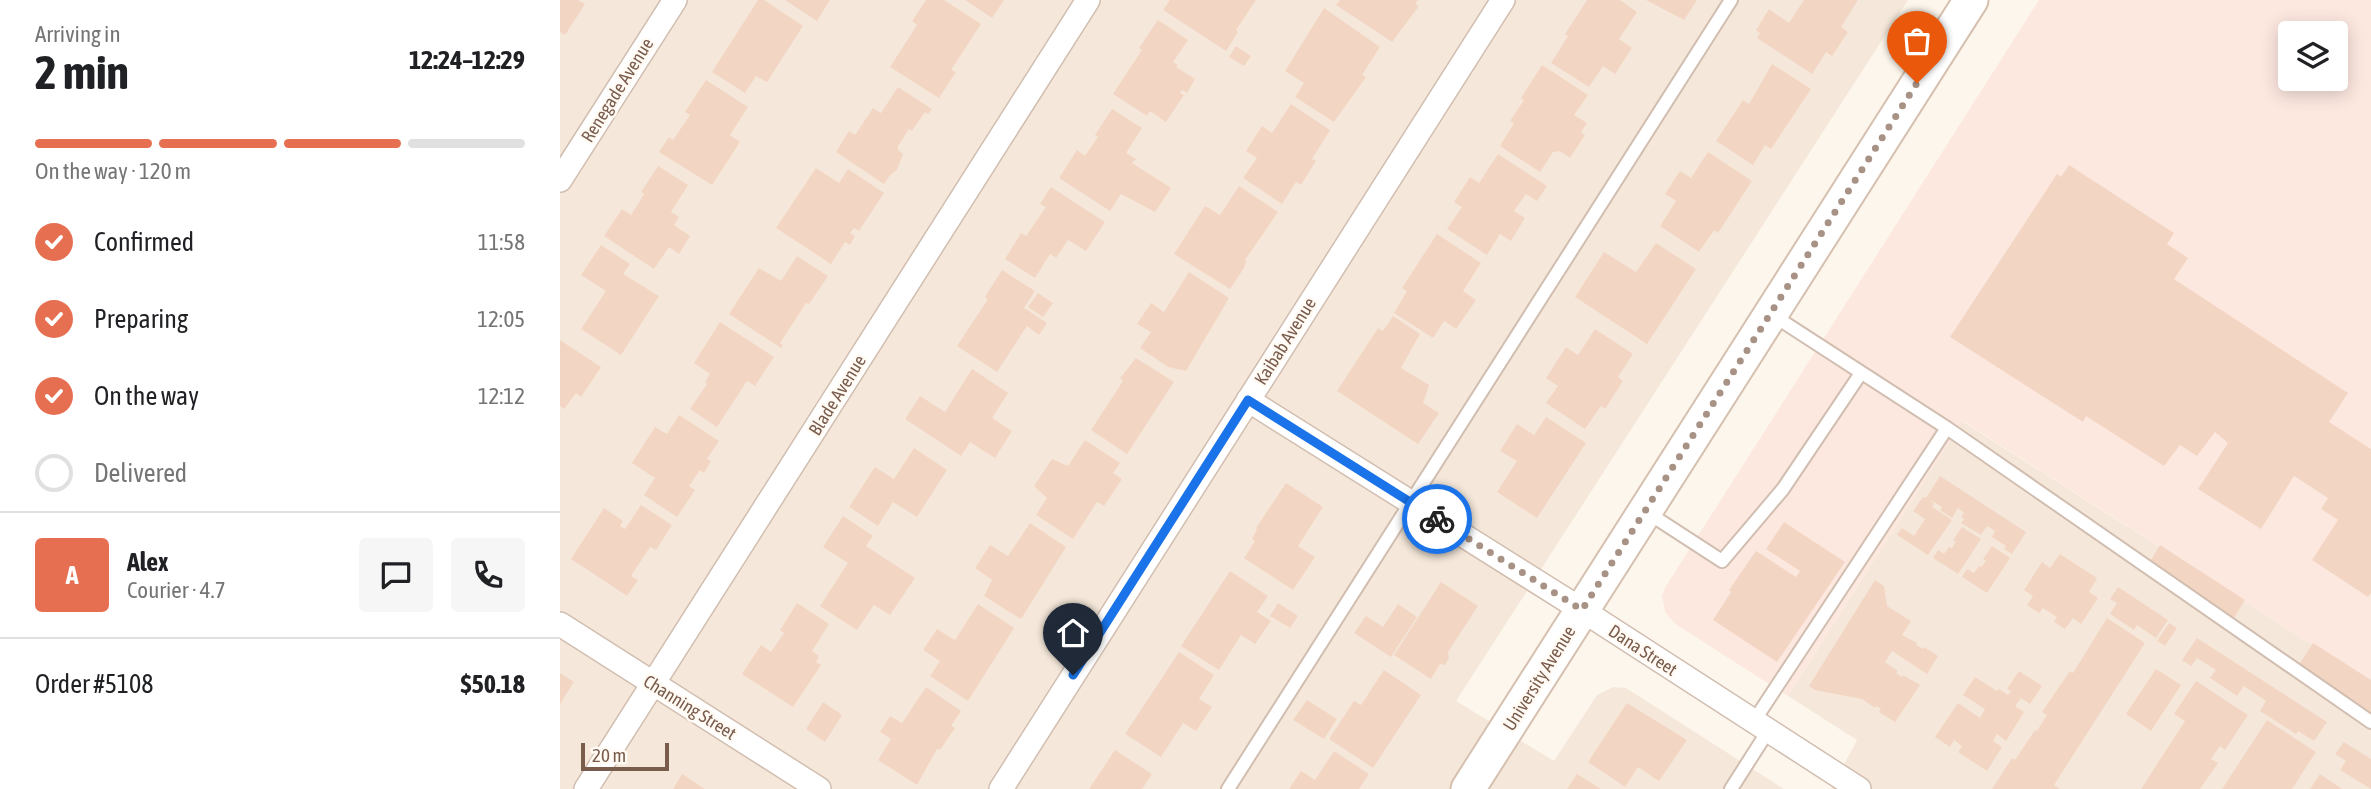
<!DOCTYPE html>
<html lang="en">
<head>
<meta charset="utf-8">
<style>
	:root { --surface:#fff; --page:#f6f6f6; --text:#202124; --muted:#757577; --line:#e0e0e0; --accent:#e76f51 }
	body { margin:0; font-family:"Asap Condensed",sans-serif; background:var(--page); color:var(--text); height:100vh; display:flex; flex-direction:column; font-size:26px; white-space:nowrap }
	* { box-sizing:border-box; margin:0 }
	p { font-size:23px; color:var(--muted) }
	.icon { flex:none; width:38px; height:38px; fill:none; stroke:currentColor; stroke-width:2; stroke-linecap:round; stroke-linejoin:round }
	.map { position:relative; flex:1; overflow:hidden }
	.side { display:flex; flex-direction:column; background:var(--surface); width:560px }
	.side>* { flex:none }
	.buttons { position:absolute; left:1718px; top:21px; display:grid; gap:14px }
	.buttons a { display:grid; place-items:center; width:70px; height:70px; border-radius:7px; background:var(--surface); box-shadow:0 4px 18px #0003; font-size:35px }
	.scale { position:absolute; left:21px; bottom:18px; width:88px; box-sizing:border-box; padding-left:7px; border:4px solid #7a5c4d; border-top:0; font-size:19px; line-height:24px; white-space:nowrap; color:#7a5c4d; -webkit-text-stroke:5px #fffaf3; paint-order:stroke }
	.pin { position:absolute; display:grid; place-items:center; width:60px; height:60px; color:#fff; margin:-72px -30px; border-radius:50% 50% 50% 0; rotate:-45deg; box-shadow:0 0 7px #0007 }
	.pin .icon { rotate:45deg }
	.courier { position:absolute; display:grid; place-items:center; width:70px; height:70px; margin:-35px; border:5px solid #1a73e8; border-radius:50%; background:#fff; color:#222; box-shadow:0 2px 9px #0007 }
	.head em { font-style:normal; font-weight:700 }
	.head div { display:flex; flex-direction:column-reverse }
	.head { display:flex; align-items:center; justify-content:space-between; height:119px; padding:0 35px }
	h1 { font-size:46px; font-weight:700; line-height:52px }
	.bar { display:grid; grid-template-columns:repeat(4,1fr); gap:10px 7px; align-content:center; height:84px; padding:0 35px }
	.bar i { height:9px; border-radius:5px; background:var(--line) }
	.bar .current { background:var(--accent) }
	.bar p { grid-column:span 4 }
	.line { display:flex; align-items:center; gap:18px; padding:0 35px; border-top:2px solid var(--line) }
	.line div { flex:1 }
	.round { display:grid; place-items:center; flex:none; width:74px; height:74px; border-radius:7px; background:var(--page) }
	ol { padding:0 35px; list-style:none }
	li { display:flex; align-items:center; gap:21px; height:77px }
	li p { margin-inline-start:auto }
	li .icon { padding:7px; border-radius:50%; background:var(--accent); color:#fff; stroke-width:4 }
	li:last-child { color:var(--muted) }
	li i { width:38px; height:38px; border:4px solid var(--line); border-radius:50% }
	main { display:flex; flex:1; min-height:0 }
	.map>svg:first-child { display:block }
</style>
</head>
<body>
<main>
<section class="side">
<div class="head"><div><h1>2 min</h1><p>Arriving in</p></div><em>12:24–12:29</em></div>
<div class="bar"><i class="current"></i><i class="current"></i><i class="current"></i><i></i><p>On the way · 120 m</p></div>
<ol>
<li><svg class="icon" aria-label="check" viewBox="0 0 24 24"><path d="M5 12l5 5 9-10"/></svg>Confirmed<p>11:58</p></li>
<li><svg class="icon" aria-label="check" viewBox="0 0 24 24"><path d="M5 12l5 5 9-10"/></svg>Preparing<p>12:05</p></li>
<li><svg class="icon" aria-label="check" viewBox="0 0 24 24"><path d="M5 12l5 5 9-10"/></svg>On the way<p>12:12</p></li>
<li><i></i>Delivered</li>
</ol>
<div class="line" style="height:126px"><b class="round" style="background:var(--accent);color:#fff">A</b><div><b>Alex</b><p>Courier · 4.7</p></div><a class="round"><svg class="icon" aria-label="chat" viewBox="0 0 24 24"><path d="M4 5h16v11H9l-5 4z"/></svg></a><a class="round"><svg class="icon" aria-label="phone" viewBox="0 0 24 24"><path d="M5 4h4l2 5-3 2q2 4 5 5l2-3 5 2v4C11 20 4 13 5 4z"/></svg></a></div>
<div class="line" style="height:91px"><div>Order #5108</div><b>$50.18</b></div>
</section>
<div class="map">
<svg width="1811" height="789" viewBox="0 0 1811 789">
	<rect width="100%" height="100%" fill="#fdf6ec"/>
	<path fill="#f5e8da" d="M 0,0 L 1348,0 L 896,701 L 994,761 L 1037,695 L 1053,687 L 1066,688 L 1224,789 L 0,789 Z
		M 1402,421 L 1811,682 L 1811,789 L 1271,789 L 1297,740 L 1228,696 Z"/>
	<path fill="#fde8e0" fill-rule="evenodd" d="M 1479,0 L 1811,0 L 1811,682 L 1403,421 L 1228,696 L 1114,623 L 1105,612 L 1102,596 L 1106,586 ZM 1731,33 L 1776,33 L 1776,79 L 1731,79 Z"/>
	<path fill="#f3d5c3" d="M 0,0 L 18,0 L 25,4 L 5,35 L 0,32 Z
		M 198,0 L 204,0 L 243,26 L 207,82 L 196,76 L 185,93 L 152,72 Z
		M 225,0 L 270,0 L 257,21 Z
		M 366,0 L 384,0 L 421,24 L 391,70 L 396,72 L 379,98 L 330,67 L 357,25 L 352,21 Z
		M 405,0 L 444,0 L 432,18 Z
		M 610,0 L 696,0 L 676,30 L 678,32 L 666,51 L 603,10 Z
		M 780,0 L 858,0 L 855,4 L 859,6 L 832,42 L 776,5 Z
		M 1027,0 L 1060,0 L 1077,12 L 1059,39 L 1072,48 L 1055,74 L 1043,66 L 1029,87 L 991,63 L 1008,36 L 1005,34 Z
		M 1086,0 L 1137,0 L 1124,20 Z
		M 1244,0 L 1298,0 L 1281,27 L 1288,32 L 1272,56 L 1266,52 L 1252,74 L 1197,38 L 1200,33 L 1196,30 L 1209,9 L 1229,23 Z
		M 764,8 L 820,47 L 802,75 L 806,77 L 774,122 L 735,97 L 744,83 L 725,71 Z
		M 598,20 L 628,40 L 613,62 L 618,65 L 616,67 L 635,79 L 627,93 L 622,90 L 620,93 L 624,95 L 606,122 L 590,111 L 587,116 L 553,94 L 582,50 L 579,48 Z
		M 676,46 L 691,56 L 684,66 L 669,57 Z
		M 1212,64 L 1251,89 L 1211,149 L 1205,145 L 1193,165 L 1156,141 L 1183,100 L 1189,104 Z
		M 982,65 L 1028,95 L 1014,115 L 1027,123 L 1021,132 L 1025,135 L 1010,158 L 1000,151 L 993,152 L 980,172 L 940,146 L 954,123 L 950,121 L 964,100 L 961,98 Z
		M 146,80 L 188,107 L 170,135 L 180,142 L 152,185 L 99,152 L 109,137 L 113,140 L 130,115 L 125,112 Z
		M 338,87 L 372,109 L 368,114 L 365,112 L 352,131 L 349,129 L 338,146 L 338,150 L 343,154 L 337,170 L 330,175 L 324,184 L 276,152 L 289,131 L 295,135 L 313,108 L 321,113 Z
		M 731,104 L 770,130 L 752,159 L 756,161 L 741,185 L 736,182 L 722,204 L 683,178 L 697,158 L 686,151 L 702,126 L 712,133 Z
		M 552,109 L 582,128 L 566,153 L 576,159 L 572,163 L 611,188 L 595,212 L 561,194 L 550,211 L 499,178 L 517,150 L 525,156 L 538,137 L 535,135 Z
		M 1148,152 L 1192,181 L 1158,233 L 1154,230 L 1139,252 L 1100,226 L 1116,201 L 1105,194 L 1120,171 L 1131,178 Z
		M 938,154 L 987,186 L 977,201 L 966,194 L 954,211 L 965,218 L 951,241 L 940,234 L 927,255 L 887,229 L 902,207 L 894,202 L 910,177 L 919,183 Z
		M 1509,165 L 1614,233 L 1607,244 L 1628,258 L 1614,279 L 1788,393 L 1769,422 L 1811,449 L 1811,593 L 1808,597 L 1752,560 L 1778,520 L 1761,509 L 1768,498 L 1734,476 L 1701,529 L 1638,489 L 1668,443 L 1655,432 L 1637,456 L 1620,445 L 1604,466 L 1526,416 L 1523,422 L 1390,337 L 1497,174 L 1501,177 Z
		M 98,166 L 128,185 L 111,212 L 119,217 L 114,225 L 130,236 L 119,254 L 109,247 L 94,269 L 44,236 L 62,209 L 71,215 L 84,194 L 81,192 Z
		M 256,168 L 279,183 L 288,169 L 324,193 L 299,231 L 294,228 L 290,233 L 295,236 L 290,245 L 285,242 L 271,264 L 216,228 Z
		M 679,186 L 718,212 L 685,260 L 686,261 L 684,268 L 670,289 L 614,254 L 645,206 L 660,215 Z
		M 491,187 L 545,222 L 526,251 L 508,240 L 496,258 L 490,254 L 475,278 L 445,259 L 461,233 L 466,236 L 486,207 L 480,204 Z
		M 877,234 L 921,263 L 903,291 L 916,300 L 896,329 L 884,321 L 873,338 L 834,313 L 847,291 L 842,288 Z
		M 1096,243 L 1136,269 L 1087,344 L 1015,297 L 1044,252 L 1076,272 Z
		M 41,245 L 70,264 L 63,274 L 99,296 L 61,355 L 21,329 L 46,291 L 21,275 Z
		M 237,256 L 268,276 L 249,304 L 246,303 L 220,343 L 223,345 L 221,348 L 169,314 L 199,268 L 221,281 Z
		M 442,270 L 475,291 L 464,308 L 487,323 L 479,335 L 467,326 L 437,372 L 397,346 L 428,299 L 425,297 Z
		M 629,272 L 669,298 L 626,371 L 608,367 L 580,348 L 591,332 L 577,324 L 591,303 L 604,312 Z
		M 478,293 L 493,303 L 483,317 L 468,307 Z
		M 833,316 L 860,334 L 841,368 L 869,385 L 863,403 L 879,413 L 858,444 L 777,391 L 818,328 L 823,331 Z
		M 160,322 L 214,357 L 195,386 L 187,381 L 157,427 L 130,409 L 147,384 L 145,382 L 150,374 L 134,363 Z
		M 1035,329 L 1073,354 L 1058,377 L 1063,381 L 1045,409 L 1041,406 L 1025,429 L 986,403 L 998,386 L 986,378 L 1006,347 L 1018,355 Z
		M 0,340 L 41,367 L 21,397 L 16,393 L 4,409 L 0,406 Z
		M 576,358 L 614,382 L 567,454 L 531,430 L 563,381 L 560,378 Z
		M 412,369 L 448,393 L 432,418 L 452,431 L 435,458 L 410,442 L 401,456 L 345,419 L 360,396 L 385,412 Z
		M 119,415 L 159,441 L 147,459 L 151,461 L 144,473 L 140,470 L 129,486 L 135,490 L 117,517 L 84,495 L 95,478 L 72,463 L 95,427 L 107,434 Z
		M 986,417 L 1026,443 L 977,518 L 937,492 L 957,461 L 940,451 L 957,424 L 974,435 Z
		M 525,440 L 560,463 L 553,473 L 562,479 L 544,506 L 537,502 L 513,539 L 476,515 L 487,498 L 474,486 L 492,459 L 508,466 Z
		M 354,448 L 387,470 L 357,517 L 333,502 L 318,526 L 289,507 L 315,467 L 334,479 Z
		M 1380,476 L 1466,532 L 1452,554 L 1444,549 L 1446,546 L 1432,537 L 1435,531 L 1427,526 L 1421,535 L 1401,523 L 1404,519 L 1401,517 L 1404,513 L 1398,508 L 1392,518 L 1380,510 L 1382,507 L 1370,500 L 1374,504 L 1372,507 L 1392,520 L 1368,555 L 1337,535 L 1342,528 L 1354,536 L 1365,519 L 1353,511 L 1363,497 L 1366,498 Z
		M 726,483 L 763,507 L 738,546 L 755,557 L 733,590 L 684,558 L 695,541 L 692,539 L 697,529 L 696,528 Z
		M 81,505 L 112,525 L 96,550 L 90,547 L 71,576 L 78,580 L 67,596 L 11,559 L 44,508 L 63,521 L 60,526 L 65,529 Z
		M 283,516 L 313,536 L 306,546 L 355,578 L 330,615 L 314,605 L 297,630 L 260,606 L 288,563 L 263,547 Z
		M 1224,522 L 1285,562 L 1217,662 L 1153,620 L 1171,592 L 1169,590 L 1196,551 L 1236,577 L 1240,571 L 1206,549 Z
		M 470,523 L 506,547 L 461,619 L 424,596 L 432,580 L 415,568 L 430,545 L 448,556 Z
		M 1402,527 L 1421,539 L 1398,574 L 1373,558 L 1378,550 L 1384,554 L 1389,547 L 1392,548 L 1396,542 L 1393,540 Z
		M 1600,545 L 1685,600 L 1672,621 L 1587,566 Z
		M 1432,546 L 1450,558 L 1427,593 L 1402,577 L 1407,569 L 1414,573 L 1419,566 L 1421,567 L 1426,561 L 1423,559 Z
		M 1500,554 L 1537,578 L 1529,592 L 1538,598 L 1521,624 L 1513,618 L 1505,629 L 1494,622 L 1497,617 L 1483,608 L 1479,613 L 1467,605 L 1473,596 L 1464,590 L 1482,562 L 1490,568 Z
		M 670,571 L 708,596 L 697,612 L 711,621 L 695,644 L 681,635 L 659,670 L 621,646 Z
		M 1315,580 L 1324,586 L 1327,606 L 1351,621 L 1342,635 L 1357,643 L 1356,645 L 1363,649 L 1364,647 L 1378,656 L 1367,674 L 1332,651 L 1325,662 L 1338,671 L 1336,673 L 1342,677 L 1343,675 L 1360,685 L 1335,722 L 1319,712 L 1321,709 L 1316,706 L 1315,708 L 1302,699 L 1255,690 L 1249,686 Z
		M 881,582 L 918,606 L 888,652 L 889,658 L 885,665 L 880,664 L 871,679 L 834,655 Z
		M 1558,587 L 1608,620 L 1596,638 L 1577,625 L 1574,630 L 1550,614 L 1557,603 L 1550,599 Z
		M 237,603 L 269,624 L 252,651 L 259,656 L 256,662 L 261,665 L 233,707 L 182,674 L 201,645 L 211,652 L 224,633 L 220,630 Z
		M 718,603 L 738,616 L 730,628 L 710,616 Z
		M 418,604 L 454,628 L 408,701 L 370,676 L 380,661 L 363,650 L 377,629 L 395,640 Z
		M 838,604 L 857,617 L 831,657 L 794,633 L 806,616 L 823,627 Z
		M 1547,618 L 1585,643 L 1494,785 L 1500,789 L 1432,789 L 1452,758 L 1455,760 L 1475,730 L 1477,731 L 1487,715 L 1482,712 L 1510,671 L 1513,673 Z
		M 1609,623 L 1617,628 L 1605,646 L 1597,641 Z
		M 1637,638 L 1767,722 L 1754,741 L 1738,731 L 1736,734 L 1700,711 L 1706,701 L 1684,686 L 1677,696 L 1650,678 L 1656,670 L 1637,658 L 1631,666 L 1622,660 Z
		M 1753,643 L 1811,680 L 1811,712 L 1738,666 Z
		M 619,652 L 654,675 L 639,699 L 652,707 L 636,731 L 623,723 L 601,757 L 565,734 Z
		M 1596,669 L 1621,685 L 1591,731 L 1566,714 Z
		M 824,670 L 861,695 L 813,768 L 769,739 L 794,701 L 801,705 Z
		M 1459,671 L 1482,686 L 1470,704 L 1461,698 L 1455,706 L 1464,712 L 1446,741 L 1437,734 L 1433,741 L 1442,747 L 1427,771 L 1398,752 L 1402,746 L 1394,740 L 1390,747 L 1375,737 L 1398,703 L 1420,718 L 1425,709 L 1403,695 L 1415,677 L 1437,691 L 1439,689 L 1448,695 L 1451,691 L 1447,689 Z
		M 0,673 L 14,682 L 0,704 Z
		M 1636,681 L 1688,715 L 1665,750 L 1660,746 L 1651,759 L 1658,763 L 1640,789 L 1581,789 L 1625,721 L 1614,714 Z
		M 366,687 L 401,711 L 391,726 L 395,728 L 380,750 L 377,749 L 357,785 L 318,760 L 331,739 L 320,732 L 330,716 L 342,723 Z
		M 747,700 L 777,719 L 764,739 L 733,720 Z
		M 263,702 L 282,715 L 265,742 L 246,729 Z
		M 1067,703 L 1127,740 L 1099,781 L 1078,767 L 1065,787 L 1028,762 Z
		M 1707,720 L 1756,752 L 1732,789 L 1662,789 Z
		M 1784,742 L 1811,759 L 1811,789 L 1780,770 L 1786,761 L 1775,754 Z
		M 555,750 L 592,774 L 582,789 L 529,789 Z
		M 774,751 L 809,774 L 799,789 L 729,789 L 741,771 L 755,780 Z
		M 122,774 L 145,789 L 113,789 Z
		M 1017,774 L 1041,789 L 1007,789 Z
		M 1760,774 L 1782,789 L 1750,789 Z"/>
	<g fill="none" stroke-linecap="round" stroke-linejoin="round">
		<g stroke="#d1beb0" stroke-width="16">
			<path id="lane" d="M 1387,428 L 1811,722
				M 1085,511 L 1162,561 L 1223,489 L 1301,373
				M 1194,721 L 1387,428 L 1211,314
				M 668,789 L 1171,0
				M 1171,789 L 1208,731"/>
		</g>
		<g stroke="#d1beb0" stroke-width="26">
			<path id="street" d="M 0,180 L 115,0
				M 688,400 L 1022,610 L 1299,789
				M 0,624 L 259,789
				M 26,789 L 528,0
				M 441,789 L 943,0"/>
		</g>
		<g stroke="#d6c0b0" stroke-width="37">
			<path id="secondary" d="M 908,789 L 1411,0"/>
		</g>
		<use href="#lane" stroke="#fff" stroke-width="12"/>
		<use href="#street" stroke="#fff" stroke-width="23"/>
		<use href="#secondary" stroke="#fff" stroke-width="33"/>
	</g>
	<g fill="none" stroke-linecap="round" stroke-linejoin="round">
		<path stroke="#a89285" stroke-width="7" stroke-dasharray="0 12.6" d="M 877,519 L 1022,610 L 1357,83"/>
		<path stroke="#1a73e8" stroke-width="9" d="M 513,675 L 688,400 L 877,519"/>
	</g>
	<g text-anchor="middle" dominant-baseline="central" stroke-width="5" stroke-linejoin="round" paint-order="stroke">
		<g font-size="18" fill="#7a5c4d" stroke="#fffaf3">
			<text transform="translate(57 90) rotate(-58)">Renegade Avenue</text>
			<text transform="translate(725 341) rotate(-58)">Kaibab Avenue</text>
			<text transform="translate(277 395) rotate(-58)">Blade Avenue</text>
			<text transform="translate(1083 650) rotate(33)">Dana Street</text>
			<text transform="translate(979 678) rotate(-58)">University Avenue</text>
			<text transform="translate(130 707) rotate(32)">Channing Street</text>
		</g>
	</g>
</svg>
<div class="buttons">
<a><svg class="icon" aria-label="layers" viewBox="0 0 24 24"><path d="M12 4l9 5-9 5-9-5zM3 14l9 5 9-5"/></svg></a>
</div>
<div class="scale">20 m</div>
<div class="pin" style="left:1357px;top:83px;background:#ea580c"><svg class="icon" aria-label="bag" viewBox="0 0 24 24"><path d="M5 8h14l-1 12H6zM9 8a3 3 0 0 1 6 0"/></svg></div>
<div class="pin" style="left:513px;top:675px;background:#1f2937"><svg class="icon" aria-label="home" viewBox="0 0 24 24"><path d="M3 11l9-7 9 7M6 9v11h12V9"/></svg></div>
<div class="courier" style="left:877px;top:519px"><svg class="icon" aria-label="bike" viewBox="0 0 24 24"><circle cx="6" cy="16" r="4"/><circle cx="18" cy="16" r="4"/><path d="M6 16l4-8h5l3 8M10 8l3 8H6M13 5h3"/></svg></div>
</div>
</main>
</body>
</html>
